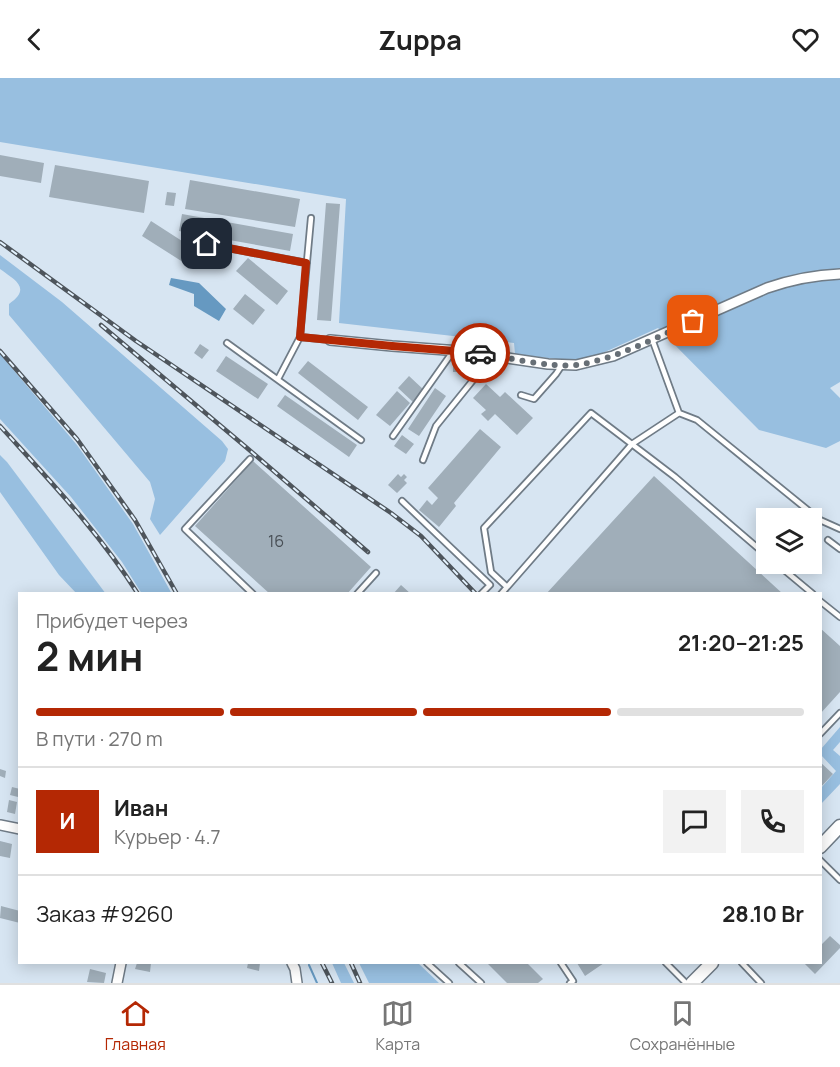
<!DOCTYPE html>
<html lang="ru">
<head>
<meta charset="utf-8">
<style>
	:root { --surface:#fff; --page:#f2f2f2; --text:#222; --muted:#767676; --line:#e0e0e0; --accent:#b42804 }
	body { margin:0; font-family:Manrope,sans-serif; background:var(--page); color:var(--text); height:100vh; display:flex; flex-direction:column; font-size:22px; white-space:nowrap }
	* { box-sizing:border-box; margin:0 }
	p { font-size:20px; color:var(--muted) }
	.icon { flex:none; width:33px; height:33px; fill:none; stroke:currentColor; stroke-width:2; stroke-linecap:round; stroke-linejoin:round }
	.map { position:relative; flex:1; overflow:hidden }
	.details { position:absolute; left:18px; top:514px; width:804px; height:372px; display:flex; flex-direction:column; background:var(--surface); border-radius:0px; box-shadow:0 3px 15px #0003 }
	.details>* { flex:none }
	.tools { position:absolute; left:756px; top:430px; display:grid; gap:12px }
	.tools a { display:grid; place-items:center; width:66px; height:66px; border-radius:0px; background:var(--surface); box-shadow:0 3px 15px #0003; font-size:30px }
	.pin { position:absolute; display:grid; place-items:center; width:51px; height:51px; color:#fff; margin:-26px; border-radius:12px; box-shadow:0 3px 9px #0006 }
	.courier { position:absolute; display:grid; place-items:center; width:60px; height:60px; margin:-30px; border:4px solid #b42804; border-radius:50%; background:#fff; color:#222; box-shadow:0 2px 8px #0007 }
	.summary em { font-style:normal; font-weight:700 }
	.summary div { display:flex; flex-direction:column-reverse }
	.summary { display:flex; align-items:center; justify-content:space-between; height:102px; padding:0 18px }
	h1 { font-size:39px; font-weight:700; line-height:45px }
	.bar { display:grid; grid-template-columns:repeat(4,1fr); gap:9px 6px; align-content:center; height:72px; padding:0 18px }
	.bar i { height:8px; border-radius:4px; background:var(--line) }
	.bar .selected { background:var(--accent) }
	.bar p { grid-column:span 4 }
	.line { display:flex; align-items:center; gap:15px; padding:0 18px; border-top:2px solid var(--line) }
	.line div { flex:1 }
	.round { display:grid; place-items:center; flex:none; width:63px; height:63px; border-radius:0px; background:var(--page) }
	header { display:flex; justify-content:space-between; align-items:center; height:78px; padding:0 18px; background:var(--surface); font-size:27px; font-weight:700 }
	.tabs { display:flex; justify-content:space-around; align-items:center; height:84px; border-top:2px solid var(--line); background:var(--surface); font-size:16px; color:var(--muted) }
	.tabs a { display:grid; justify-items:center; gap:3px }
	.tabs .selected { color:var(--accent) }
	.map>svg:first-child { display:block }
</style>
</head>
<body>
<header><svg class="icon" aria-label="back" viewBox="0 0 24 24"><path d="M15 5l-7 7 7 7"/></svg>Zuppa<svg class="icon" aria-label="heart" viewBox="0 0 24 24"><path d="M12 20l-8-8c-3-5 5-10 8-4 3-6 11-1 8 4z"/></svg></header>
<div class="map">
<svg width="840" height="905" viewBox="0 0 840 905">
	<rect width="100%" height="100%" fill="#d7e5f2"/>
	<path fill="#98bfe0" d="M 0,0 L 840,0 L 840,304 L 830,310 L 840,320 L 840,363 L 826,370 L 759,352 L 658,250 L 596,278 L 573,283 L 515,276 L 514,265 L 339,245 L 346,121 L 0,64 Z
		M 0,177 L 62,224 L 222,363 L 228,371 L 225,383 L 160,457 L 150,441 L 155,421 L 150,404 L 9,237 L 9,226 C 32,210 15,202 0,191 Z
		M 0,276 L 77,367 L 133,446 L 172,516 L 142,516 L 122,484 L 71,419 L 0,341 Z
		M 0,377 L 7,384 L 106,516 L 77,516 L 59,497 L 0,414 Z
		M 840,649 L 840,664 L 833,672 L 840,678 L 840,706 L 821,726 L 821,710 L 836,693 L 821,677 L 821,671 Z
		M 332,885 L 344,885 L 354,905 L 341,905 Z
		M 359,885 L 418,885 L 439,905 L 369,905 Z"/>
	<path fill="#6699c1" d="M 171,200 L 199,205 L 226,231 L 219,243 L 194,228 L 194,216 L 169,207 Z"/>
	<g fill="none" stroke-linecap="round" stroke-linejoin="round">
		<path stroke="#6699c1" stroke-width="2" d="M 309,887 L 317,905"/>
	</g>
	<path fill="#a0aeb9" d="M 0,77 L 44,85 L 41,105 L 0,98 Z
		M 55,87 L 149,103 L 144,135 L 49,119 Z
		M 190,102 L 300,121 L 295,149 L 185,131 Z
		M 167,114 L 176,115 L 174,128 L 165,127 Z
		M 326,125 L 340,126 L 331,243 L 317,242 Z
		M 182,136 L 293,156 L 290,173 L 179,153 Z
		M 151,143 L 196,172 L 186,186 L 142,158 Z
		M 248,180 L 288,213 L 277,227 L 236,193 Z
		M 245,216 L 265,232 L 253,247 L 233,231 Z
		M 200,266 L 209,272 L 202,281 L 194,275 Z
		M 226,278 L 268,306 L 258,321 L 216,293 Z
		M 453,282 L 470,282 L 471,294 L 453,294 Z
		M 308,283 L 368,329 L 358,342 L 298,295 Z
		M 409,298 L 424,312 L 413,324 L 398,310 Z
		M 486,306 L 500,319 L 505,314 L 533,340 L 517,357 L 495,336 L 488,343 L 481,336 L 486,332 L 473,320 Z
		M 435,310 L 446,318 L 419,358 L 408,351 Z
		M 397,313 L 410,325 L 390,348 L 376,337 Z
		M 285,317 L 357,367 L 349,379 L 277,328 Z
		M 480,351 L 501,369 L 454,425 L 456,428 L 439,449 L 419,432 L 427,422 L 432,427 L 438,420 L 428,410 Z
		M 402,357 L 414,366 L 406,376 L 394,368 Z
		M 253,383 L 371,489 L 347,516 L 270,516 L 195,448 Z
		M 398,396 L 401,399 L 404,396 L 407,399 L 404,402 L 407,405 L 397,415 L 388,407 Z
		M 654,398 L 783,516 L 546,516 Z
		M 401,507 L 411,516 L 393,516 Z
		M 820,550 L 840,568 L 840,614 L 820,636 Z
		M 820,684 L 833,696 L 820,710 Z
		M 0,691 L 6,693 L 5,700 L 0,698 Z
		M 12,709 L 20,711 L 18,719 L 10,717 Z
		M 9,722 L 17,724 L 15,736 L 7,734 Z
		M 0,763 L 12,766 L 10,780 L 0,778 Z
		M 1,828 L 20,833 L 20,845 L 0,840 Z
		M 830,858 L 840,867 L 840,870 L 815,896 L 804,885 L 820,885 L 820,868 Z
		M 137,885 L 151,885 L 150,894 L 135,891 Z
		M 248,885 L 260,885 L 259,893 L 247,890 Z
		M 487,885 L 527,885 L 543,901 L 538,905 L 507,905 Z
		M 577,885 L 604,885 L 585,898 Z
		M 90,891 L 106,895 L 104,905 L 87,904 Z"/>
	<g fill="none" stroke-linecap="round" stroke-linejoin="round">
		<g stroke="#6f7b86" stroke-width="8">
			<path id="lane" d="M 311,140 L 300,259 L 330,262
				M 207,166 L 307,185
				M 652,261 L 679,335 L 697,342 L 820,442 L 840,451
				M 227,265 L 361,362
				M 278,301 L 300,259
				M 521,317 L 534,321 L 556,296 L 562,287
				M 393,358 L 449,279 L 458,274
				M 250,381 L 185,451 L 253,516
				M 423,382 L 436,348 L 478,296 L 480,275
				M 402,423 L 490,507 L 481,516
				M 828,462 L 840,471
				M 777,486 L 813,516
				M 507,509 L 491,494 L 484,450 L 591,335 L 675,399 L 766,477
				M 357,516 L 376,495
				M 501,516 L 632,366 L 679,335
				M 820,523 L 840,539
				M 820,656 L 840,635
				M 820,782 L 840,802
				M 427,885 L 449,905
				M 459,885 L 481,905
				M 561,885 L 573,903 L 570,905
				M 666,885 L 686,905
				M 742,885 L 761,905"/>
		</g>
		<g stroke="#6f7b86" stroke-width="12">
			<path id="street" d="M 330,262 L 392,268 L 460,273 L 548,286 L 576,287 L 613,278 L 767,210 C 790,202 815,197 840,196
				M 0,747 L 20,751
				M 292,885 L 295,891 L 297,905
				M 117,905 L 121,885"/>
		</g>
		<g stroke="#6f7b86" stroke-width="15">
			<path id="secondary" d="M 820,769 L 840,748
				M 692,905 L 712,885"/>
		</g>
		<use href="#lane" stroke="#fff" stroke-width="4.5"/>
		<use href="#street" stroke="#fff" stroke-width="9"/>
		<use href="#secondary" stroke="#fff" stroke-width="12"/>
		<g stroke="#4e555c" stroke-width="4.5">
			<path id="rail" d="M 0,164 L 136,263 L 391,435 L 421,458 L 476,516
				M 101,247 L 247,370 L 368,474
				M 0,273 L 77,361 L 135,442 L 177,516
				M 0,348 C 49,402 99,454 138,516
				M 322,885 L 332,905
				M 351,885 L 360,905"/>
		</g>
		<use href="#rail" stroke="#e4f3ff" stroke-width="2" stroke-dasharray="7" stroke-linecap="butt"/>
	</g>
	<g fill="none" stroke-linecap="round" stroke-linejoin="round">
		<path stroke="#676f76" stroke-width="6" stroke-dasharray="0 10.8" d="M 480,275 C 507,279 549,290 576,287 C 614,282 657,259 693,243"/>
		<path stroke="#b42804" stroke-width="8" d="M 207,166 L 306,185 L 300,259 L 392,268 L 480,275"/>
	</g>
	<g text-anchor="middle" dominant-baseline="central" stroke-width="5" stroke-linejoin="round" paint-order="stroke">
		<g font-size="16" fill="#484f55">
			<text x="276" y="463">16</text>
		</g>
	</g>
</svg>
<div class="tools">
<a><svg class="icon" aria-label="layers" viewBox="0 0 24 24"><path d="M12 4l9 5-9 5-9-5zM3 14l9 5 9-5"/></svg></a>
</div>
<div class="pin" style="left:693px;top:243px;background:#ea580c"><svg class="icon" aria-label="bag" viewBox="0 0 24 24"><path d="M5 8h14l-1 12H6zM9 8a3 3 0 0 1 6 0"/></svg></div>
<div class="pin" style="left:207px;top:166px;background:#1f2937"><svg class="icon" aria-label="home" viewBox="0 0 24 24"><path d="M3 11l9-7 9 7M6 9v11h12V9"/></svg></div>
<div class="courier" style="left:480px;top:275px"><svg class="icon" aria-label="car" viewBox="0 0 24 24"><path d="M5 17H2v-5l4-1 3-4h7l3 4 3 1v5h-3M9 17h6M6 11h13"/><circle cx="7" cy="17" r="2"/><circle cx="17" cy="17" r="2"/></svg></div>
<section class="details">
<div class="summary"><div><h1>2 мин</h1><p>Прибудет через</p></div><em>21:20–21:25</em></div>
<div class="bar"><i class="selected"></i><i class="selected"></i><i class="selected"></i><i></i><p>В пути · 270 m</p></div>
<div class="line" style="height:108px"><b class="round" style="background:var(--accent);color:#fff">И</b><div><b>Иван</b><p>Курьер · 4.7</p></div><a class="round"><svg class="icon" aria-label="chat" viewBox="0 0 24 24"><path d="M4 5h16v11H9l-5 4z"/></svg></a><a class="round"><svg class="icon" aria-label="phone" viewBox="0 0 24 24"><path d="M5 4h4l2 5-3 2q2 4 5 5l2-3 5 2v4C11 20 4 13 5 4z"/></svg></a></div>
<div class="line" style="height:78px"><div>Заказ #9260</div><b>28.10 Br</b></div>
</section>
</div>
<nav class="tabs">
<a class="selected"><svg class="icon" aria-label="home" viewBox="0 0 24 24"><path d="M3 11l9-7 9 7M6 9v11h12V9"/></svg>Главная</a>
<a><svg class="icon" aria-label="map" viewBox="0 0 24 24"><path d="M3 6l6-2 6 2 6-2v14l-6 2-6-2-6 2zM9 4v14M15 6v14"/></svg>Карта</a>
<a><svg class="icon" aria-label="saved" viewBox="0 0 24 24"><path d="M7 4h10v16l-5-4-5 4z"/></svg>Сохранённые</a>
</nav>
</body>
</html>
